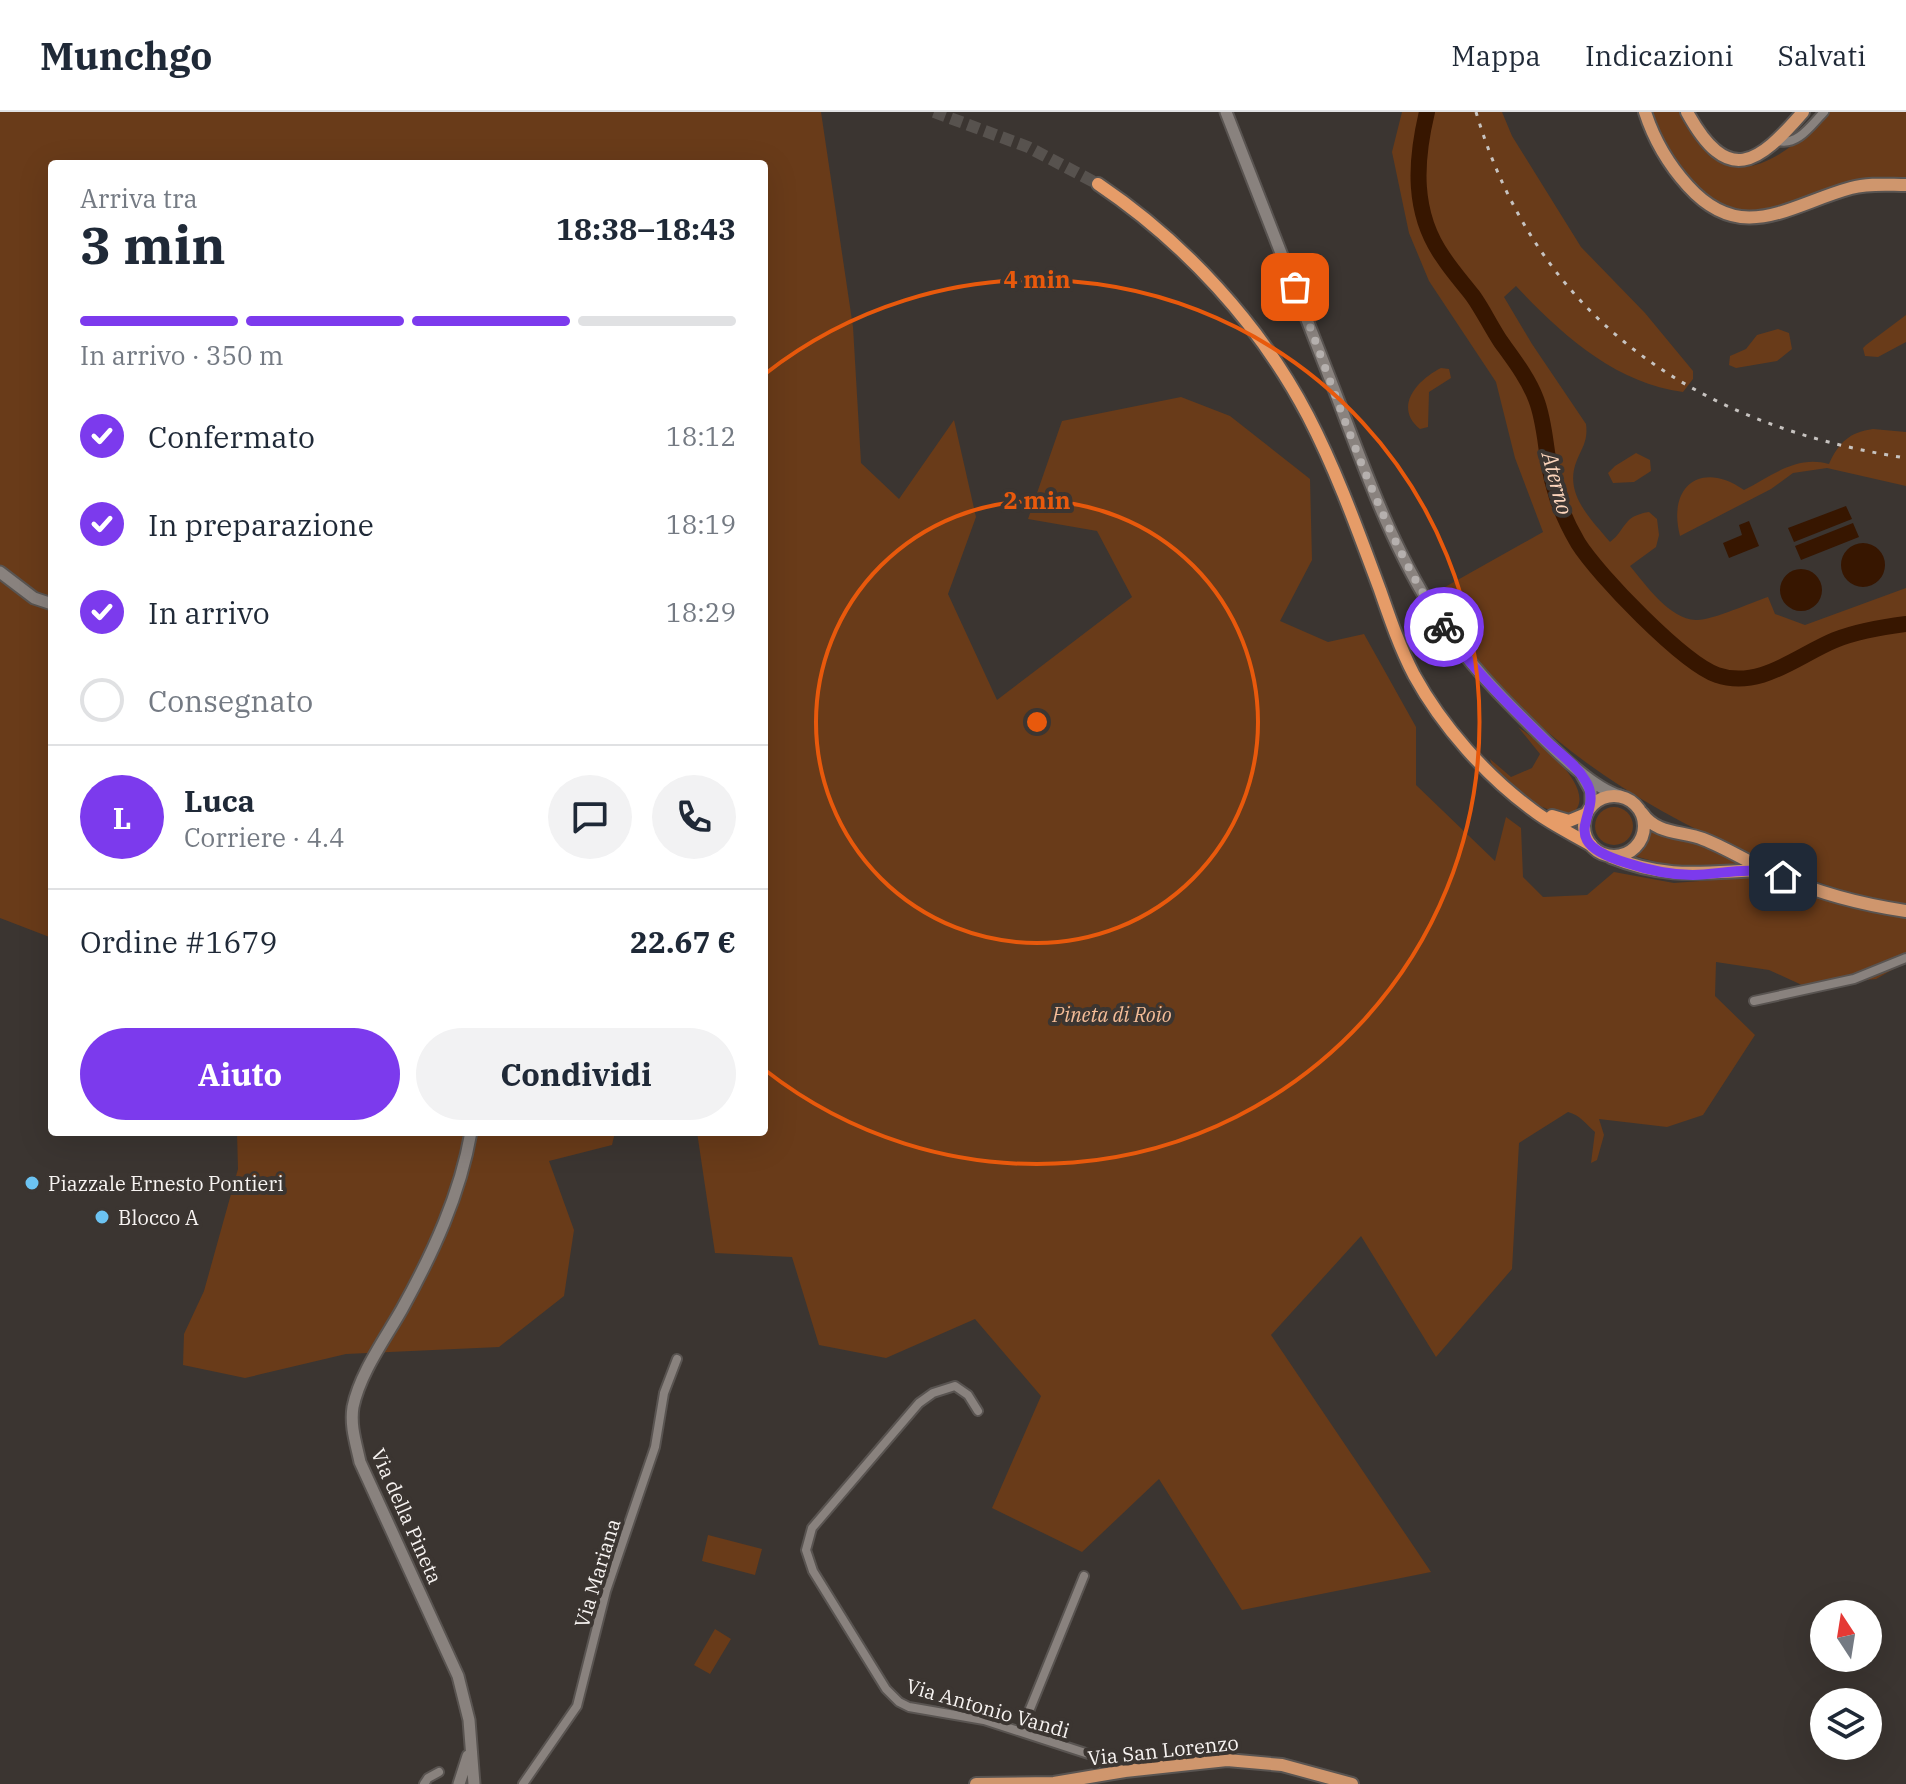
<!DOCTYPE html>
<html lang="it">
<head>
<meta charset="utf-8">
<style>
	:root { --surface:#fff; --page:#f2f2f3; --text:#1f2937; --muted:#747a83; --line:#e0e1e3; --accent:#7c3aed }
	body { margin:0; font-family:"IBM Plex Serif",serif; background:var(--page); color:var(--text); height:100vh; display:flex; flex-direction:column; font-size:30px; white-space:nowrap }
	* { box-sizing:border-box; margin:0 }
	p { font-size:26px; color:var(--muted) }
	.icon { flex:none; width:44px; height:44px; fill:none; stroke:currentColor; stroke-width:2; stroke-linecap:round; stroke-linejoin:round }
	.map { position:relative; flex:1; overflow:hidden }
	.drawer { position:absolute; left:48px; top:48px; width:720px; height:976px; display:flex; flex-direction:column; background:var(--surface); border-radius:8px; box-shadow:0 8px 32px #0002 }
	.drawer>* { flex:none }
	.needle { width:52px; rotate:348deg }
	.fabs { position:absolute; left:1810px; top:1488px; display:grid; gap:16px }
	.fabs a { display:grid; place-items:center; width:72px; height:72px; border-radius:50%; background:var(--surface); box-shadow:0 8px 32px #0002; font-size:40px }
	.pin { position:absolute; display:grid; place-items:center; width:68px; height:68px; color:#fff; margin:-34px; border-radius:16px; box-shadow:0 4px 12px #0006 }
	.courier { position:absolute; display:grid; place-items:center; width:80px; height:80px; margin:-40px; border:6px solid #7c3aed; border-radius:50%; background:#fff; color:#222; box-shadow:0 2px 10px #0007 }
	.headline em { font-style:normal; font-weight:700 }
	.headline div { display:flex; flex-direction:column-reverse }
	.headline { display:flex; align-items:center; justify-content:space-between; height:136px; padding:0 32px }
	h1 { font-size:52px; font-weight:700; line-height:60px }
	.bar { display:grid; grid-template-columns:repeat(4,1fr); gap:12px 8px; align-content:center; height:96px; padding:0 32px }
	.bar i { height:10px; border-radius:6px; background:var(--line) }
	.bar .selected { background:var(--accent) }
	.bar p { grid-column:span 4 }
	.line { display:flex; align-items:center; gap:20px; padding:0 32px; border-top:2px solid var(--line) }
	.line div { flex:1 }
	.round { display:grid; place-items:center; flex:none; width:84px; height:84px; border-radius:42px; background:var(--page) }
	ol { padding:0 32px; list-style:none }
	li { display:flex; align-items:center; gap:24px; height:88px }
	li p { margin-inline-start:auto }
	li .icon { padding:8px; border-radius:50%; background:var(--accent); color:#fff; stroke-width:4 }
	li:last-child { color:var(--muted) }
	li i { width:44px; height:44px; border:4px solid var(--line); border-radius:50% }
	.action { display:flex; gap:16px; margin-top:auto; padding:16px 32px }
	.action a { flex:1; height:92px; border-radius:48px; background:var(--accent); color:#fff; font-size:32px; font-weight:700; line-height:92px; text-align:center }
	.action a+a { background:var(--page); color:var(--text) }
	header { display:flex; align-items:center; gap:48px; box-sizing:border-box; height:112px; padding:0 40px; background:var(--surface); border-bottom:2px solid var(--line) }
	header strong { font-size:38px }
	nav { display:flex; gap:44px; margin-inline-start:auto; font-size:28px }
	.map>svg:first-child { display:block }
</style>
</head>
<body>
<header>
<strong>Munchgo</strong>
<nav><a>Mappa</a><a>Indicazioni</a><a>Salvati</a></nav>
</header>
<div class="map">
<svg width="1906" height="1672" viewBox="0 0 1906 1672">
	<rect width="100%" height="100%" fill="#3b3531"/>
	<path fill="#693b19" d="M 0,0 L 821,0 L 853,215 L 861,351 L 899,387 L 954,308 L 976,405 L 948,482 L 997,588 L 1132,485 L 1097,419 L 1028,407 L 1062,309 L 1181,285 L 1230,304 L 1310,367 L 1312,448 L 1280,509 L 1328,530 L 1364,522 L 1416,615 L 1416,673 L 1495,749 L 1506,705 L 1521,716 L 1523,765 L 1543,785 L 1587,783 L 1614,760 L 1674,771 L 1764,764 L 1850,794 L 1906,805 L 1906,850 L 1876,867 L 1804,874 L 1769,858 L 1716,850 L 1715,884 L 1755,923 L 1703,1003 L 1667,1015 L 1599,1007 L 1604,1023 L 1597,1048 L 1591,1051 L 1595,1020 C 1586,1012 1580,1003 1568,1000 L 1519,1031 L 1512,1157 L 1436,1245 L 1361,1124 L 1271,1223 L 1431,1460 L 1242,1498 L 1159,1367 L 1082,1440 L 992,1396 L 1041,1284 L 975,1207 L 886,1246 L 819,1233 L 792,1145 L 715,1141 L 697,1020 L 764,1020 L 764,52 L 52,52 L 52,826 L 0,806 Z
		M 1402,0 L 1502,0 L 1512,24 L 1581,135 L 1645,201 L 1693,259 L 1693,267 L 1683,280 C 1615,271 1561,222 1516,174 L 1504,185 L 1532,232 L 1586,312 C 1588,328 1583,334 1577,348 C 1563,381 1590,406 1610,430 C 1627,417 1622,404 1649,400 L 1657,407 L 1659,423 L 1656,435 L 1630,454 C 1646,473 1669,507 1696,508 C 1711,509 1752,490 1768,485 L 1775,502 L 1805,513 L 1906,476 L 1906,793 C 1849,784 1798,764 1745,740 C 1616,684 1506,605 1429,484 L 1543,420 L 1515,346 L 1496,270 L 1429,169 L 1409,121 L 1392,40 Z
		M 1652,0 L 1682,0 C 1693,13 1714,45 1728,52 C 1761,67 1809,21 1830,0 L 1906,0 L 1906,67 C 1896,67 1885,66 1875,68 C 1812,81 1745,129 1692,69 C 1675,49 1660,25 1652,0 Z
		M 1906,203 L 1906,230 L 1878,245 L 1865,244 L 1863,236 L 1866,233 Z
		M 1778,217 L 1789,221 L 1792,237 L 1777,249 L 1736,256 L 1729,253 L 1730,244 L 1746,237 L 1757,223 Z
		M 1441,256 L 1449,257 L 1451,266 L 1429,280 L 1428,315 L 1420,317 C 1393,295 1417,268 1441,256 Z
		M 1873,317 L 1906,320 L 1906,374 L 1827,356 L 1793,361 L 1771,377 L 1680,424 C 1667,374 1701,348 1744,378 C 1772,364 1796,343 1829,352 C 1839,330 1850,320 1873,317 Z
		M 1636,341 L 1650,348 L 1651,359 L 1634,370 L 1613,371 L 1608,361 L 1615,354 Z
		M 1518,615 C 1538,628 1601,679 1572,702 C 1548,705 1496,671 1490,647 L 1511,665 L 1532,656 L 1540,642 Z
		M1595 714a19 19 0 1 1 38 0a19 19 0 1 1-38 0Z
		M 1647,718 L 1698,729 L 1757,755 L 1671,754 L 1631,743 L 1641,735 Z
		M 237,1020 L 615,1020 L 612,1033 L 549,1049 L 574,1118 L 564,1184 L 499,1235 L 346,1242 L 245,1266 L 183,1253 L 184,1222 L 204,1179 L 238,1057 Z
		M 708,1423 L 762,1437 L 755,1463 L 702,1449 Z
		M 715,1517 L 731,1527 L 710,1562 L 694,1553 Z"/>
	<path fill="#371600" d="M 1846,394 L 1852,407 L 1794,430 L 1788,416 Z
		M 1749,409 L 1759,434 L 1729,446 L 1723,431 L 1742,423 L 1739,413 Z
		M 1853,411 L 1859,425 L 1801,448 L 1795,434 Z
		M1841 453a22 22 0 1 1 44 0a22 22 0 1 1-44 0Z
		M1780 478a21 21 0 1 1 42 0a21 21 0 1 1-42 0Z"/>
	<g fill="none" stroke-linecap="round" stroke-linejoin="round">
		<path stroke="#371600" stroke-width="16" d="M 1427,0 C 1415,50 1412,101 1443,145 C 1452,159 1463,171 1473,184 C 1483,198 1491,215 1501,230 C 1514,248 1528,266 1536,287 C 1547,315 1545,346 1554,375 C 1559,394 1568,414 1578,431 C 1598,463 1683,551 1717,563 C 1760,578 1798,543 1835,528 C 1858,519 1882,515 1906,512"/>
		<path stroke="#57524e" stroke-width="12" stroke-dasharray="12 6" stroke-linecap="butt" d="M 934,0 L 1028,35 L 1098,72"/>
		<g stroke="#595451" stroke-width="12">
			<path id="minor" d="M 1778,29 C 1798,34 1811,13 1824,0
				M 1754,889 L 1854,867 L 1906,846
				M 978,1299 L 968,1283 L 955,1274 L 933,1281 L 919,1291 L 812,1416 L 806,1438 L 813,1459 L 886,1577 L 899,1590 L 909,1595 L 984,1608 L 1107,1648 L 1116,1655 L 1119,1660
				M 1021,1619 L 1084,1464
				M 424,1672 L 428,1666 L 439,1660
				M 523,1672 L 577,1594 L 606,1479 L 655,1335 L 664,1281 L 677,1247"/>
		</g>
		<g stroke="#595451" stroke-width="15">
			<path id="secondary" d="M 1226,0 C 1261,92 1298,184 1334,277 C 1363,353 1391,434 1436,503 C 1464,547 1501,585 1539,622 C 1559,642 1593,676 1620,684
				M 0,460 L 34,486 L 52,492
				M 1582,663 L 1591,679 L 1591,694
				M 471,1020 C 460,1083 433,1141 402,1197 C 385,1227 360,1261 353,1295 C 350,1314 356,1331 360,1350 L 458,1564 L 469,1608 L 474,1672
				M 459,1672 L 468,1644"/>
		</g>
		<g stroke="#595451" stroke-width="16">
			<path id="primary" d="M 1645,0 C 1654,28 1668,52 1688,74 C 1742,134 1789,93 1851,76 C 1869,71 1888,73 1906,73
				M 1687,0 C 1728,75 1758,52 1803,0
				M1584 714a30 30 0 1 1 60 0a30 30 0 1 1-60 0Z
				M 1642,701 C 1656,722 1681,719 1703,727 C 1724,735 1743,747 1764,757 C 1808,778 1858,792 1906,799
				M 1611,745 C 1668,768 1704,760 1762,758
				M 976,1672 L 1054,1671 L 1125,1659 L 1227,1648 L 1282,1653 L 1352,1672"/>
		</g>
		<g stroke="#595451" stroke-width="16">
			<path id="trunk" d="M 1098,72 C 1184,130 1260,212 1308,304 C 1337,360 1358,419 1380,478 C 1390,507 1400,536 1414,563 C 1442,614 1486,664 1534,699 C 1551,712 1572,722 1591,733
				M 1552,704 L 1569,709 L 1586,702"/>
		</g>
		<use href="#minor" stroke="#89827e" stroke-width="8"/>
		<use href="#secondary" stroke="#89827e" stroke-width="11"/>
		<use href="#primary" stroke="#cf966d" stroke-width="12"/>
		<use href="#trunk" stroke="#e69c68" stroke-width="12"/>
		<path stroke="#c7c3c0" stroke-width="3" stroke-dasharray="4 8" stroke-linecap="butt" d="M 1476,0 C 1538,209 1698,314 1906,346"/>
	</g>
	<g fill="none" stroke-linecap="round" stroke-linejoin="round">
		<path stroke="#b5b0ae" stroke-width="8" stroke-dasharray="0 14.4" d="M 1295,175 C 1338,286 1378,417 1444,515"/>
		<path stroke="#7c3aed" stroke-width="10" d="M 1444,515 C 1471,556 1507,591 1542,625 C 1556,639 1575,651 1585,668 C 1608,702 1548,727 1627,751 C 1648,758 1670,763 1693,763 C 1725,762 1752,753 1783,765"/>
	</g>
	<g fill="none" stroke="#e8590c" stroke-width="4">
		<circle cx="1037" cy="610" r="221"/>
		<path d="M765 262A442 442 0 1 1 765 958"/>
	</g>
	<g fill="#6cc3f2" stroke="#3b3531" stroke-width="3">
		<circle cx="32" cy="1071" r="8"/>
		<circle cx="102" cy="1105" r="8"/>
	</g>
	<g text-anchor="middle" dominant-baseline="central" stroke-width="8" stroke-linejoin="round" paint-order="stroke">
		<g font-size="20" font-style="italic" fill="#f4bc97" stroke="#3b3531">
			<text x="1112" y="902">Pineta di Roio</text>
		</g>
		<g font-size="20" fill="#f7f3f1" stroke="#3b3531" text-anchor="start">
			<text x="48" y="1071">Piazzale Ernesto Pontieri</text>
			<text x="118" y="1105">Blocco A</text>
		</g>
		<g font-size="20" fill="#f7f3f1" stroke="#3b3531">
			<text transform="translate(407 1404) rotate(66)">Via della Pineta</text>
			<text transform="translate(597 1461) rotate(-73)">Via Mariana</text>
			<text transform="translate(988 1596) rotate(16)">Via Antonio Vandi</text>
			<text transform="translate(1163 1638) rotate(-6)">Via San Lorenzo</text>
		</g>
		<g font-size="22" font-style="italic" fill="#fcd5bc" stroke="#3b3531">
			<text transform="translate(1558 371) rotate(75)">Aterno</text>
		</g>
	</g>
	<circle cx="1037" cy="610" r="12" fill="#e8590c" stroke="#3b3531" stroke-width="4"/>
	<g font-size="24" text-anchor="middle" font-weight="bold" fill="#e8590c" stroke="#3b3531" stroke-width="8" stroke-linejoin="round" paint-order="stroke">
		<text x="1037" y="176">4 min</text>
		<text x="1037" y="397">2 min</text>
	</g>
</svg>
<div class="fabs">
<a><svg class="needle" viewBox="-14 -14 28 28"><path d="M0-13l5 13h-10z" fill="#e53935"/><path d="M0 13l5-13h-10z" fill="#747a83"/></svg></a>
<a><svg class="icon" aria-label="layers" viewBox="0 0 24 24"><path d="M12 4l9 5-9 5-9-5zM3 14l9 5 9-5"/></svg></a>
</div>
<div class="pin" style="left:1295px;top:175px;background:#ea580c"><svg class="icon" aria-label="bag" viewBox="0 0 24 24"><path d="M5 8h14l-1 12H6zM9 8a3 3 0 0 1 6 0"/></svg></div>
<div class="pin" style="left:1783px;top:765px;background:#1f2937"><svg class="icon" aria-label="home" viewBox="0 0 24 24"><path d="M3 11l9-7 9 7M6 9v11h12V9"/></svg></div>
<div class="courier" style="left:1444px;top:515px"><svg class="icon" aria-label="bike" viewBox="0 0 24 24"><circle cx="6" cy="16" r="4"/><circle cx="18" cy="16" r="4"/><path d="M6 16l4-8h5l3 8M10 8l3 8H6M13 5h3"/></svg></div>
<section class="drawer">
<div class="headline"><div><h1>3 min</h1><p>Arriva tra</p></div><em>18:38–18:43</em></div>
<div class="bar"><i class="selected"></i><i class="selected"></i><i class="selected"></i><i></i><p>In arrivo · 350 m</p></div>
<ol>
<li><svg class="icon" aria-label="check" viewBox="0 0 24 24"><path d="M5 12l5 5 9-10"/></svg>Confermato<p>18:12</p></li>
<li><svg class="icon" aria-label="check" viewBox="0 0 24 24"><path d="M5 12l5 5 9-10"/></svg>In preparazione<p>18:19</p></li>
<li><svg class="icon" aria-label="check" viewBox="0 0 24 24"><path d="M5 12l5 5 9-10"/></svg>In arrivo<p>18:29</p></li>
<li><i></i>Consegnato</li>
</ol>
<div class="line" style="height:144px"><b class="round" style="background:var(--accent);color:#fff">L</b><div><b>Luca</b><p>Corriere · 4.4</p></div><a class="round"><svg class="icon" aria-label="chat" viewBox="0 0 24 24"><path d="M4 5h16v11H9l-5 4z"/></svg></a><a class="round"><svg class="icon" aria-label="phone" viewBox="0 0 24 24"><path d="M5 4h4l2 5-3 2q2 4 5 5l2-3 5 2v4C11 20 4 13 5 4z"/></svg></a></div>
<div class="line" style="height:104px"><div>Ordine #1679</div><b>22.67 €</b></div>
<div class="action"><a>Aiuto</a><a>Condividi</a></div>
</section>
</div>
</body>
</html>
